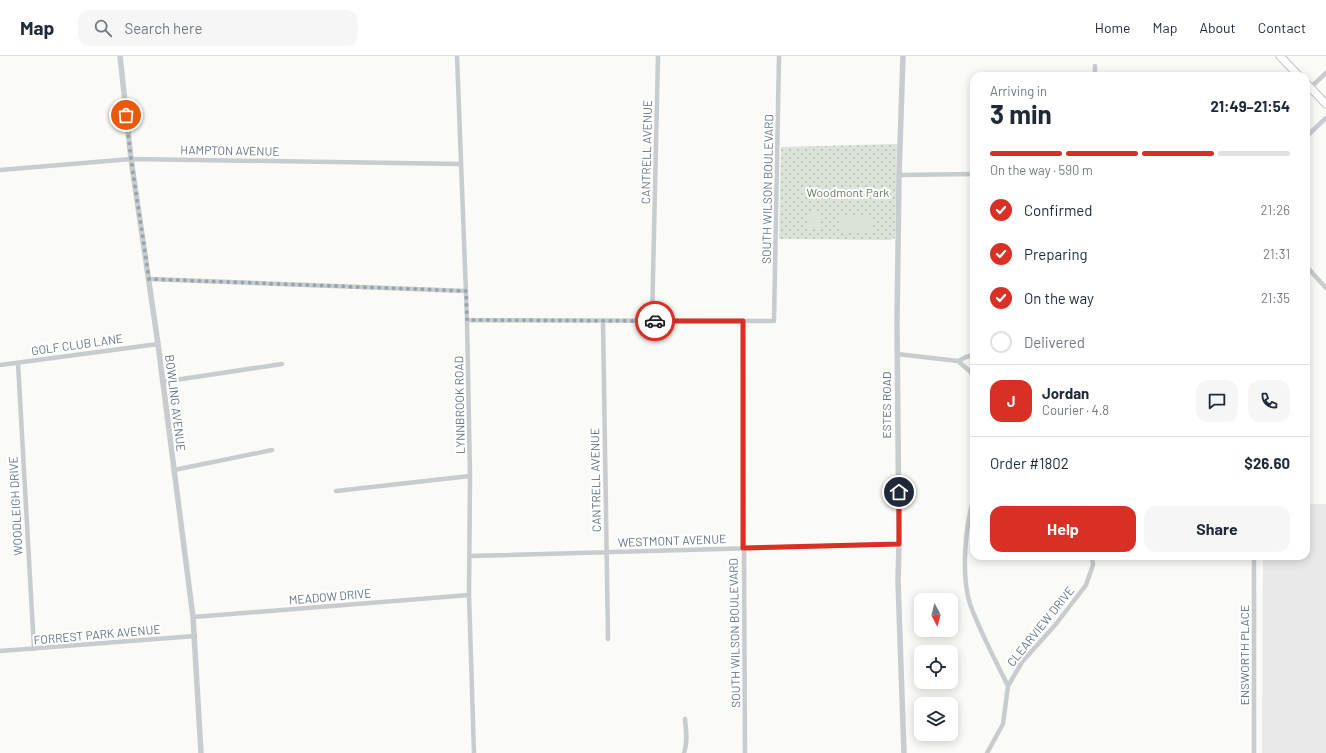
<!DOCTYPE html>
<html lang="en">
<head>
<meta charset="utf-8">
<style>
	:root { --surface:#fff; --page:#f6f6f7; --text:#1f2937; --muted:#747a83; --line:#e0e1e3; --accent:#d93025 }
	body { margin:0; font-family:Barlow,sans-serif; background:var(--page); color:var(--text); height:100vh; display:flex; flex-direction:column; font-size:15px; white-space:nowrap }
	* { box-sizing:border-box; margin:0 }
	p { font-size:13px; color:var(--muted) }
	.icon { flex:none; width:22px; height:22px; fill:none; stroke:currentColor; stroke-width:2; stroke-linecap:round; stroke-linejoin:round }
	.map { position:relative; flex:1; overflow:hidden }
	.side { position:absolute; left:970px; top:16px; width:340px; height:488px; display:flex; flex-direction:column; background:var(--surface); border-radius:12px; box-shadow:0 2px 10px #0003 }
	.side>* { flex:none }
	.needle { width:26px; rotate:173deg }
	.controls { position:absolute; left:914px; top:537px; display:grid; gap:8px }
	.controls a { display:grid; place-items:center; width:44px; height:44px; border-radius:8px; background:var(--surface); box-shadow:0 2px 10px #0003; font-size:20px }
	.pin { position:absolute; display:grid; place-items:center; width:34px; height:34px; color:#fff; margin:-17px; border:2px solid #fff; border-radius:50%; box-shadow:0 1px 4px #0007 }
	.courier { position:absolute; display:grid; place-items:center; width:40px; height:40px; margin:-20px; border:3px solid #d93025; border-radius:50%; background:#fff; color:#222; box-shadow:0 1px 5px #0007 }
	.overview em { font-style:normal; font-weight:700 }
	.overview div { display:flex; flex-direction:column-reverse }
	.overview { display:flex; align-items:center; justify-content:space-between; height:68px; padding:0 20px }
	h1 { font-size:26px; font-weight:700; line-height:30px }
	.bar { display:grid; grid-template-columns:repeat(4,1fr); gap:6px 4px; align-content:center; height:48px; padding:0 20px }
	.bar i { height:5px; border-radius:3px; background:var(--line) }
	.bar .selected { background:var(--accent) }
	.bar p { grid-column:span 4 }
	.line { display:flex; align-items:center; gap:10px; padding:0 20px; border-top:1px solid var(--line) }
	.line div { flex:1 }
	.round { display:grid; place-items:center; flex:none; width:42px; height:42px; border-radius:12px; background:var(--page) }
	ol { padding:0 20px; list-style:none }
	li { display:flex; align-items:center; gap:12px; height:44px }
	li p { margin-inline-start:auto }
	li .icon { padding:4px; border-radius:50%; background:var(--accent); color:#fff; stroke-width:4 }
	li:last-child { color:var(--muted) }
	li i { width:22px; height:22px; border:2px solid var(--line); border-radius:50% }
	.action { display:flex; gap:8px; margin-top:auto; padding:8px 20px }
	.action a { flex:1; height:46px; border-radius:12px; background:var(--accent); color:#fff; font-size:16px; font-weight:700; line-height:46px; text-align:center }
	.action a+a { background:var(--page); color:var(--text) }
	header { display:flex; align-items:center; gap:24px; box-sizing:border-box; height:56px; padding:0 20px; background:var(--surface); border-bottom:1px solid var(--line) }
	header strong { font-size:19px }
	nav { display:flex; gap:22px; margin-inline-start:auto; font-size:14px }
	.search { width:280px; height:36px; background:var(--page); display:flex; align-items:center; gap:10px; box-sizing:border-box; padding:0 14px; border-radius:12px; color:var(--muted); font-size:15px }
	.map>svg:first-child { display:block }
</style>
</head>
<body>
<header>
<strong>Map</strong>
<div class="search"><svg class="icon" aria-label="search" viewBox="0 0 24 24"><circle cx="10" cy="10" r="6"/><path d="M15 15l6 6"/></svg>Search here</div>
<nav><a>Home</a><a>Map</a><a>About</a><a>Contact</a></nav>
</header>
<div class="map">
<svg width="1326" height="697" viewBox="0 0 1326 697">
	<defs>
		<pattern id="park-dots" width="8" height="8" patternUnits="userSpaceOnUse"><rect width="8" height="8" fill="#dbe2d8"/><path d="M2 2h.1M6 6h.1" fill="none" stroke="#b5bcb5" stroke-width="1.8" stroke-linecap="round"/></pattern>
	</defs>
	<rect width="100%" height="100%" fill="#fafaf7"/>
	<path fill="#e8e9e8" d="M 1306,448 L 1326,448 L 1326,697 L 1262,697 L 1263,500 L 1306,500 Z"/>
	<path fill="url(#park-dots)" d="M 897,88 L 895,182 L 891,184 L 779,183 L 781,91 Z"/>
	<path fill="#dbe2d8" d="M 808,157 L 819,157 L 819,172 L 808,172 Z
		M 838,159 L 871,159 L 871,176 L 839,176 Z"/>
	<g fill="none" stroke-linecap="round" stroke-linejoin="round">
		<g stroke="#bbbfc3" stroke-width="9">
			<path id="primary" d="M 1280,0 L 1299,20
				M 1306,27 L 1326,48"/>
		</g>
		<path stroke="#c8cccf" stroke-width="4.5" d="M 457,0 L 467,264 L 470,420 L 469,539 L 474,697
			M 1095,20 L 1095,10
			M 1311,31 L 1326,17
			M 1306,81 L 1326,62
			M 0,114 L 131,103 L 461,108
			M 899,119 L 974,118
			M 1306,210 L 1326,232
			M 149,223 L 466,235
			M 467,264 L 774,265 L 779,0
			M 603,265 L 608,583
			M 652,265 L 658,0
			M 743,265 L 745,697
			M 897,298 L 958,305 L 974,319
			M 958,305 L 966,301 L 974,299
			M 18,307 L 34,593
			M 0,309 L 158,288
			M 162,326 L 282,308
			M 174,414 L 272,394
			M 336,435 L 470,420
			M 974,442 C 965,470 961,519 970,548 C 980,576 995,603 1008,630
			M 470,500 L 899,488
			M 1254,500 L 1254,697
			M 193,561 L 469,539
			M 0,595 L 195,580
			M 684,697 C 688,686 686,674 685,663
			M 987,697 L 1003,668 L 1008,630 L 1022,606 L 1056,568 L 1086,529 L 1093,509 L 1092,500"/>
		<path stroke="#c8cccf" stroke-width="5.5" d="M 120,0 L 131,103 L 158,288 L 193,561 L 201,697
			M 903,0 L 899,119 L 897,267 L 899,488 L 898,525 L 904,697"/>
		<use href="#primary" stroke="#fff" stroke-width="7"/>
	</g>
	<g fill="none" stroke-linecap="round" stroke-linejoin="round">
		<path stroke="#98a4ac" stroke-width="4" stroke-dasharray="0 7.2" d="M 126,59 L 131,103 L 149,223 L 466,235 L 467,264 L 655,265"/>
		<path stroke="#d93025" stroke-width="5" d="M 655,265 L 743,265 L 743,492 L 899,488 L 899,436"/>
	</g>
	<g text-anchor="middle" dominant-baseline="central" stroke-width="4" stroke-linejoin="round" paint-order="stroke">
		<g font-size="12" fill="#647583" stroke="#fff">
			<text transform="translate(230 94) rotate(1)">HAMPTON AVENUE</text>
			<text transform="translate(646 96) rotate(-89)">CANTRELL AVENUE</text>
			<text transform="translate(767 133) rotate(-89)">SOUTH WILSON BOULEVARD</text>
			<text transform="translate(77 288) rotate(-8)">GOLF CLUB LANE</text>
			<text transform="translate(176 347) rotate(83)">BOWLING AVENUE</text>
			<text transform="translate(459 349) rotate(-91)">LYNNBROOK ROAD</text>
			<text transform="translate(886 349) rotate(-90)">ESTES ROAD</text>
			<text transform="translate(595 424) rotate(-91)">CANTRELL AVENUE</text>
			<text transform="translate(15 450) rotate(-93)">WOODLEIGH DRIVE</text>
			<text transform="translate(672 484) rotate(-2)">WESTMONT AVENUE</text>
			<text transform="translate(330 540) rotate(-5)">MEADOW DRIVE</text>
			<text transform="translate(1040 570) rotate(-51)">CLEARVIEW DRIVE</text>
			<text transform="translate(734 577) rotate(-91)">SOUTH WILSON BOULEVARD</text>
			<text transform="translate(97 578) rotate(-5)">FORREST PARK AVENUE</text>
			<text transform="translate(1244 599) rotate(-90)">ENSWORTH PLACE</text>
		</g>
		<g font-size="12" fill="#677a63" stroke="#fff">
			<text x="848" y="136">Woodmont Park</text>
		</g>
	</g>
</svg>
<div class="controls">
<a><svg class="needle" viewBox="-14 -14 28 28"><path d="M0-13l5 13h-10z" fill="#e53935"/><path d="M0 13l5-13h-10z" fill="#747a83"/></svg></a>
<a><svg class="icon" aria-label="locate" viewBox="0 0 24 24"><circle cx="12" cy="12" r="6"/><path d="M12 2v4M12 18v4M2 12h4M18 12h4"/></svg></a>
<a><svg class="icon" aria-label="layers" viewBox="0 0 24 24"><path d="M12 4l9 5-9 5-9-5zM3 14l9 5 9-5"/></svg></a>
</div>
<div class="pin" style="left:126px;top:59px;background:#ea580c"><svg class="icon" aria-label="bag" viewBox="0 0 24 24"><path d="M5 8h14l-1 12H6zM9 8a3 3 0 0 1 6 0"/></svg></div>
<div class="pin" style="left:899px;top:436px;background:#1f2937"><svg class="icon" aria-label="home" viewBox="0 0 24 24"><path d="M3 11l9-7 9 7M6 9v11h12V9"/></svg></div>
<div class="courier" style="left:655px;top:265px"><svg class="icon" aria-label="car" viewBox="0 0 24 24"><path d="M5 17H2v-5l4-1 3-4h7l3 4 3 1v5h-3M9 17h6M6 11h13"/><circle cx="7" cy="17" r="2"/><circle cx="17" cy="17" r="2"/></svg></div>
<section class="side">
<div class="overview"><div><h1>3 min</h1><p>Arriving in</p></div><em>21:49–21:54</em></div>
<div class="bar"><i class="selected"></i><i class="selected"></i><i class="selected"></i><i></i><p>On the way · 590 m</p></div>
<ol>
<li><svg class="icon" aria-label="check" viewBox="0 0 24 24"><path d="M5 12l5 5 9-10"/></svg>Confirmed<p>21:26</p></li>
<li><svg class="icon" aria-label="check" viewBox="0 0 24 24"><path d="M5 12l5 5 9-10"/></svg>Preparing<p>21:31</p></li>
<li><svg class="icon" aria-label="check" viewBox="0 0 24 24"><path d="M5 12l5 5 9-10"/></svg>On the way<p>21:35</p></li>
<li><i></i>Delivered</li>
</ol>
<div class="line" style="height:72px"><b class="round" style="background:var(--accent);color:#fff">J</b><div><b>Jordan</b><p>Courier · 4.8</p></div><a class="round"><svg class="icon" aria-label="chat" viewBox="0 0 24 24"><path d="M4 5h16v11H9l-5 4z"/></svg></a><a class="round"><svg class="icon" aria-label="phone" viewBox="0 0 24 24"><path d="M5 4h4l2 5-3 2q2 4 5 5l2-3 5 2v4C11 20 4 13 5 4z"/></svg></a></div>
<div class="line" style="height:52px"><div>Order #1802</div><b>$26.60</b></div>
<div class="action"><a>Help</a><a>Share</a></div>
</section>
</div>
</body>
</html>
